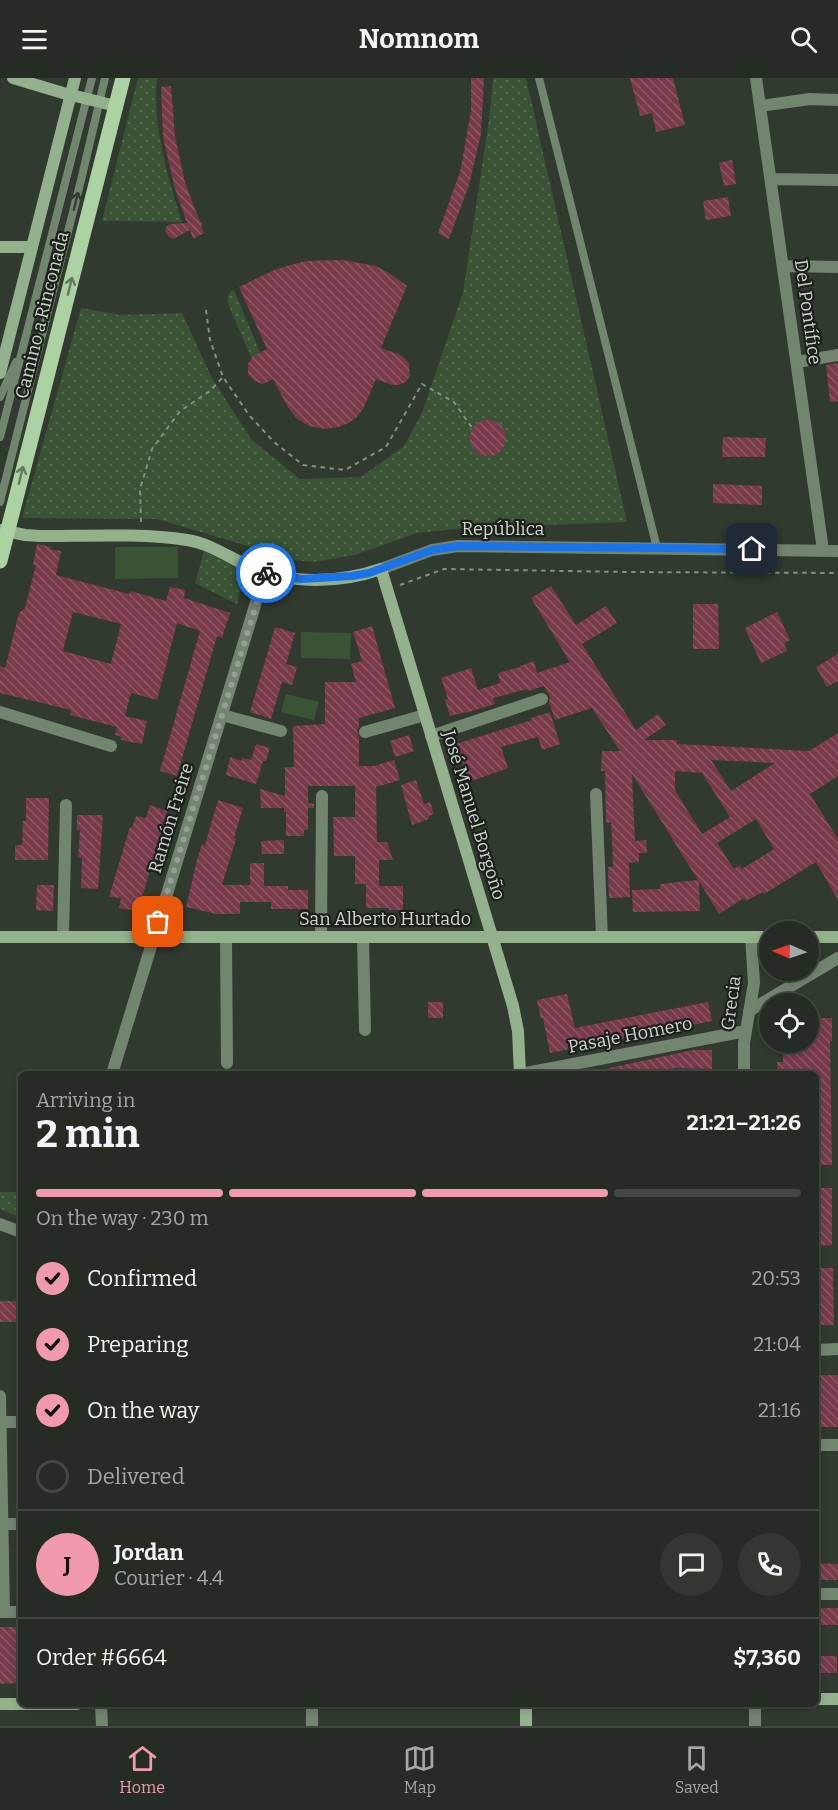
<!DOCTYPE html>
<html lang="en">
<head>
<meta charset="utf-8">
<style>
	:root { --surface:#252c23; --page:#313830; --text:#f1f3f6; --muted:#a3a7a6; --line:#424841; --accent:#f29aad }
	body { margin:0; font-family:Bitter,serif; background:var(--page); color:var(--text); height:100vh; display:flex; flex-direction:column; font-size:22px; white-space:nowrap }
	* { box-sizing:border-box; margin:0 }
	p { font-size:20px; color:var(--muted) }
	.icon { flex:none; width:33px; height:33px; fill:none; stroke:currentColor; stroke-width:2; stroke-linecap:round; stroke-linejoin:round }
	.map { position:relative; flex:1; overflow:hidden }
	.panel { position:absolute; left:18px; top:993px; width:801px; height:636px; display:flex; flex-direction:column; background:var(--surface); border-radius:9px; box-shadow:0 3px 9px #0003,0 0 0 2px var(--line) }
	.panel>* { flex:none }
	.needle { width:39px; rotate:272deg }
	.fabs { position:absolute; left:759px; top:843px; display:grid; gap:12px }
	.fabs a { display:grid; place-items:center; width:60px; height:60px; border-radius:50%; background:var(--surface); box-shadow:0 3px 9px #0003,0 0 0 2px var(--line); font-size:30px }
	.pin { position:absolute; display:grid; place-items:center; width:51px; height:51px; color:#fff; margin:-26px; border-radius:12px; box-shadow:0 3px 9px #0006 }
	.courier { position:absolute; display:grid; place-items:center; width:60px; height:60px; margin:-30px; border:4px solid #1a73e8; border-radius:50%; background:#fff; color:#222; box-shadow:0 2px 8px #0007 }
	.head em { font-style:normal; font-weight:700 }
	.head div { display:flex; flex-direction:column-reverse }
	.head { display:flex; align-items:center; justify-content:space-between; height:102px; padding:0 18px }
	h1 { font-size:39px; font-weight:700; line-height:45px }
	.bar { display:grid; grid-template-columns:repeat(4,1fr); gap:9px 6px; align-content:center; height:72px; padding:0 18px }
	.bar i { height:8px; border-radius:4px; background:var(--line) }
	.bar .selected { background:var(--accent) }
	.bar p { grid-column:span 4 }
	.line { display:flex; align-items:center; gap:15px; padding:0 18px; border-top:2px solid var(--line) }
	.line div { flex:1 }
	.round { display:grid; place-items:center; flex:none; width:63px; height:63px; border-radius:32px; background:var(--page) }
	ol { padding:0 18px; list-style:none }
	li { display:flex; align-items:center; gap:18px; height:66px }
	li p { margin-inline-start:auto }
	li .icon { padding:6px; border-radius:50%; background:var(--accent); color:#111; stroke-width:4 }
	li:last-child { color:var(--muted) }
	li i { width:33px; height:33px; border:3px solid var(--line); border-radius:50% }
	header { display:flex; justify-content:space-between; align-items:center; height:78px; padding:0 18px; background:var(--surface); font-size:27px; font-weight:700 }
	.dock { display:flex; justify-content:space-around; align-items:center; height:84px; border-top:2px solid var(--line); background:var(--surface); font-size:16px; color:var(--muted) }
	.dock a { display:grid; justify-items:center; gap:3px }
	.dock .selected { color:var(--accent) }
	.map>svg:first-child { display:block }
</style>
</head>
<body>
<header><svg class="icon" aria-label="menu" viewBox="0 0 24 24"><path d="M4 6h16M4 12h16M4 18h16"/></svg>Nomnom<svg class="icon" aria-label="search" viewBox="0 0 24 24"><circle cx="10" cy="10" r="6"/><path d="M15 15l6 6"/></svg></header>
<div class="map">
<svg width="838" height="1648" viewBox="0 0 838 1648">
	<defs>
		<pattern id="grass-dots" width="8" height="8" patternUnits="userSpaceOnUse" patternTransform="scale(1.5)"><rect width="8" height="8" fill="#3a5334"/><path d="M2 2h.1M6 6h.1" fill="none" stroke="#556b50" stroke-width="1.8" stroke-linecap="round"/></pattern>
		<pattern id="building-back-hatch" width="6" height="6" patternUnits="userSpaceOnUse" patternTransform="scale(1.5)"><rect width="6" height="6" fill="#783a49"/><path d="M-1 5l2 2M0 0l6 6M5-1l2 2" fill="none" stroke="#8a5662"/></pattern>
	</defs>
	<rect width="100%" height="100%" fill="#313a2f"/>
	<path fill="url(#grass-dots)" d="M 138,0 L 157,0 C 152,47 168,100 182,144 L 102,143 Z
		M 493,0 L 526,0 L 627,444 L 464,450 L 417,455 L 355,477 L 314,484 L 283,481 L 261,472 L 157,441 L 22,440 L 81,230 L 120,237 L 182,235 L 212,300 L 251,361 L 300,401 L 361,399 L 404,368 L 422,335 L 463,214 L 489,42 Z
		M 234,212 L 260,274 L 252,281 L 228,226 L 228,218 L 230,214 Z
		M 204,473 L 245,494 L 237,526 L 195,505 Z
		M 0,1114 L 21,1114 L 21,1140 L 0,1131 Z"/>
	<path fill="#3a5334" d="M 115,469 L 178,469 L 178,500 L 115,501 Z
		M 301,554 L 351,555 L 350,581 L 301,580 Z
		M 286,616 L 319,624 L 314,642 L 281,634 Z"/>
	<path fill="url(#building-back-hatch)" fill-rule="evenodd" d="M 471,0 L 484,0 L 481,56 L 469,107 L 449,161 L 438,155 L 460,94 L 471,33 Z
		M 630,0 L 673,0 L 685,47 L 656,54 L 652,35 L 640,38 Z
		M 171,8 L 175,58 L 185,104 L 200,144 L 203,144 L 201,146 L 204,155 L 193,161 L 190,152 L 173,161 L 169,159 L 165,153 L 167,148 L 171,146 L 187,145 L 175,111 L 163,59 L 161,9 Z
		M 732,82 L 736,106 L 724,108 L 719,85 Z
		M 728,119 L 731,138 L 706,142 L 703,123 Z
		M 342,182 L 376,188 L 392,197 L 407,208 L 381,270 L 401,277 L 409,285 L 410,298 L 406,304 L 399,307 L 392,307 L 376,301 L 364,329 L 357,339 L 349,345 L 338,349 L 325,351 L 309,348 L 296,340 L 286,326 L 273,301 L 263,306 L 254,303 L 248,296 L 248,286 L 253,278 L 267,271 L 239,209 L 274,192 L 290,187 L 306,183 Z
		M 838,285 L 838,323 L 830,324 L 826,287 Z
		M470 360a18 18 0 1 1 36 0a18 18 0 1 1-36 0Z
		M 723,359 L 766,360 L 765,379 L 722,379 Z
		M 713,406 L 762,408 L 762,427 L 713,425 Z
		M 37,466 L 51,469 L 50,471 L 61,473 L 56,497 L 129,516 L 130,513 L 166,523 L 170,509 L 185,512 L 184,520 L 230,535 L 222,560 L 217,558 L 177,698 L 160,693 L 200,553 L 177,545 L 157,622 L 131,615 L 125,638 L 147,643 L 142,666 L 121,662 L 122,659 L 115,657 L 117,649 L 70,637 L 71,632 L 0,615 L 0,588 L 5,590 L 19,535 L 25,530 L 36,487 L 33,487 ZM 73,534 L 121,546 L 111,586 L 63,573 Z
		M 551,508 L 576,547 L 606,528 L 617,545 L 582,566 L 636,652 L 658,636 L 666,647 L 644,662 L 677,662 L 677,666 L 809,673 L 838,655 L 838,698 L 810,716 L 838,761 L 838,822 L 816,784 L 764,816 L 763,814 L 746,823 L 744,820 L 719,836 L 699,803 L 700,833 L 633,834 L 632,812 L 660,811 L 660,806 L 698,802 L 632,696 L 635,763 L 646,762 L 647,775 L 639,775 L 639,784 L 629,785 L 630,819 L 609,820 L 608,789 L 613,789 L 612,761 L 611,744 L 606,745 L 605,693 L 601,693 L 602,673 L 620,673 L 592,630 L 555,642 L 549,624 L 550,619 L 544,608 L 528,613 L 527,611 L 493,620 L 495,626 L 466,635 L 466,634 L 450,638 L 445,622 L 448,621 L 441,600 L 471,590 L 478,612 L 500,605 L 498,595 L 520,589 L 520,588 L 534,583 L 537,595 L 570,584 L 531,520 ZM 711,682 L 775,685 L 731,713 ZM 675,693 L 702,695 L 730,739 L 702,756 L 675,712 ZM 756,741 L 774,771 L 742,791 L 740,787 L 734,791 L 717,765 Z
		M 693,526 L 718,526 L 719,571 L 693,571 Z
		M 777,534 L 790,562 L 784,565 L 787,573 L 761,585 L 745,550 Z
		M 372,548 L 395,630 L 359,640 L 359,648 L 357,653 L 359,660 L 359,688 L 374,688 L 394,682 L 400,702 L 376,709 L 377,764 L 387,764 L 393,782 L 379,782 L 379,808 L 403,808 L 403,832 L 389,832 L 389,830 L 366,830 L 366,806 L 355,806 L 355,778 L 334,778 L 333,739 L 355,739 L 355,708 L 308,708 L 308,725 L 314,726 L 314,730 L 308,730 L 308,752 L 304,752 L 304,758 L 286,758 L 286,734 L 284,734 L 284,730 L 261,730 L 260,711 L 285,718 L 285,689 L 294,689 L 293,648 L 325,646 L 325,604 L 356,604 L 351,586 L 362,583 L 353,554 Z
		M 275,549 L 295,555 L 286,586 L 297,589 L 292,607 L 282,604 L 271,641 L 250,634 Z
		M 838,576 L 838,603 L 827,609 L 816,589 Z
		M 550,634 L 560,666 L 542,672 L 538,659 L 501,669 L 508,690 L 469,704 L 456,666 L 532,642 L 531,640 Z
		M 409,657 L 414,673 L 395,679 L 390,663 Z
		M 256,666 L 270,670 L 266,683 L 263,683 L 256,706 L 226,697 L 230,679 L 242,683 L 242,680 L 251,682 Z
		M 416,702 L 424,726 L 430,724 L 434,736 L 429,738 L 429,741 L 412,747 L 401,707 Z
		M 26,720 L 49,720 L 48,782 L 15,782 L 15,767 L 22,767 L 23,743 L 26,743 Z
		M 218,722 L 243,730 L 234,760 L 236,761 L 222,807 L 250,807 L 250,785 L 264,785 L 264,808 L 288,808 L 288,812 L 308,812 L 308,831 L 271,831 L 271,824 L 240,824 L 240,836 L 216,836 L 186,829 L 197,782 L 202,766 L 205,767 Z
		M 150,727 L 167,733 L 143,816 L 142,815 L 140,828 L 137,828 L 137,833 L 119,830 L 121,820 L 109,819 L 130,749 L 132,750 L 136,738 L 146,740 Z
		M 77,737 L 103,737 L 98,811 L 81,810 L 82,780 L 78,779 L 80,752 L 77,752 Z
		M 284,762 L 284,776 L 262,776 L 261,763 Z
		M 37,807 L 54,807 L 53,833 L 36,832 Z
		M 567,916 L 575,950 L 708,924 L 712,943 L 550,975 L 543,940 L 541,941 L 537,922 Z
		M 428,924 L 443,924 L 443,940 L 428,940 Z
		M 808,940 L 832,940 L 832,963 L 830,963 L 832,1087 L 816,1087 L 816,996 L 777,996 L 777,984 L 783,984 L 783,964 L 808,964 Z
		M 693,972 L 712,972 L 712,991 L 674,990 L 675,996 L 606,996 L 605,991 Z
		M 816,1110 L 832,1110 L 832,1167 L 816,1168 Z
		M 816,1190 L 833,1190 L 834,1247 L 816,1247 Z
		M 0,1223 L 18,1223 L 18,1244 L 0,1244 Z
		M 816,1297 L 838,1297 L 838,1349 L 816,1349 Z
		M 816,1485 L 838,1486 L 838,1502 L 816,1502 Z
		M 816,1530 L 838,1530 L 838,1547 L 816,1547 Z
		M 0,1549 L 21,1549 L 21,1605 L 0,1606 Z
		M 816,1578 L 837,1578 L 837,1595 L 816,1595 Z"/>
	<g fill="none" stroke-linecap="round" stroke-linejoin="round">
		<path stroke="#868e85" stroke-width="2" stroke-dasharray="4.5 4.5" stroke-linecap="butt" d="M 206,232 L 210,262 L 223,299 L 249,337 L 274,364 L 303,387 L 345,392 L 386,369 L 422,306 L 454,324 L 473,351
			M 141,444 L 140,411 L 152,371 L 180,333 L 210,313 L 223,299
			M 400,507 L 444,491 L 627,494 L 838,495
			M 775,847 L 802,847"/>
		<path stroke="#72856f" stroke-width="8" d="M 539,0 L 657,470
			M 0,319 L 16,284
			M 0,359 L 92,0
			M 0,424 L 82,98 L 105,0"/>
		<path stroke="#72856f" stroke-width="12" d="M 756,0 L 823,472
			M 760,28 L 810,21 L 838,22
			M 771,101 L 838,102
			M 783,188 L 838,189
			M 797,284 L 838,277
			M 381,491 L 432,472 L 458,468 L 838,473
			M 0,634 L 111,668
			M 222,637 L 281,653
			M 365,654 L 425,637
			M 431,658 L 542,621
			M 596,716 L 602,859
			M 63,859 L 66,727
			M 226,859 L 227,985
			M 321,859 L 322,718
			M 363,860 L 365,952
			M 749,933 L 838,880
			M 112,996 L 265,495
			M 521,996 L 746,953
			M 744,996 L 744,965 L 754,905 L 751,859
			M 0,1146 L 21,1154
			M 816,1272 L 838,1271
			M 0,1318 L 4,1534
			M 0,1344 L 21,1344
			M 816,1367 L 838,1367
			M 2,1446 L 21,1446
			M 816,1516 L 838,1516
			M 0,1534 L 21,1534
			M 101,1626 L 102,1648
			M 312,1626 L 312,1648
			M 755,1626 L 755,1648"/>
		<path stroke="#93b18d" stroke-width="12" d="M 13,0 L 63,15 L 116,28
			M 0,169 L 32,169
			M 0,295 L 75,0
			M 0,452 L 25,457 L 40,458 C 87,458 141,455 187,462 C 209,465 230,480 250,489 C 289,507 341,505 381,491 L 513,928 L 518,953 L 520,996
			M 0,859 L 770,859
			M 808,859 L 838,859
			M 816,1621 L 838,1621
			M 0,1626 L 77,1626
			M 526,1626 L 526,1648"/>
		<path stroke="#acd2a4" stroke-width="15" d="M 0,483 L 123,0"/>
	</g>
	<defs><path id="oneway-shaft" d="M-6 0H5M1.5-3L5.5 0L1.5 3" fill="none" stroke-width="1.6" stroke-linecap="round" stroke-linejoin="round" transform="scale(1.5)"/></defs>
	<use stroke="#363e34" href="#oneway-shaft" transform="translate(76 123) rotate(-76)"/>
	<g stroke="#647960">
		<use href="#oneway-shaft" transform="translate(70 208) rotate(-76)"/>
		<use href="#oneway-shaft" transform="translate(21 397) rotate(-76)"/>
	</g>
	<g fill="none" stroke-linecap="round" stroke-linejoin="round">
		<path stroke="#979e96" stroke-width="6" stroke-dasharray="0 10.8" d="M 158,844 L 266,495"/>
		<path stroke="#1a73e8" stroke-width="8" d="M 266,495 L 301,501 L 352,498 L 369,495 L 432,472 L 458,468 L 752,471"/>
	</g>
	<g text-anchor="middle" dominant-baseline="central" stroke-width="4.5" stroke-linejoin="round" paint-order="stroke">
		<g font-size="18" fill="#ced4cd" stroke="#1c201b">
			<text transform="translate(808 234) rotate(82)">Del Pontífice</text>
			<text transform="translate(42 237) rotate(-76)">Camino a Rinconada</text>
			<text x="503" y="451">República</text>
			<text transform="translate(474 737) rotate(73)">José Manuel Borgoño</text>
			<text transform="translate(171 740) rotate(-73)">Ramón Freire</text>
			<text x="385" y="841">San Alberto Hurtado</text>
			<text transform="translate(731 925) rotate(-82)">Grecia</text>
			<text transform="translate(630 957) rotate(-11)">Pasaje Homero</text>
		</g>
	</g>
</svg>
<div class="fabs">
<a><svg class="needle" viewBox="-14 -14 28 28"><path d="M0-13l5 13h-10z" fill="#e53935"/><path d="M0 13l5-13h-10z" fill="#a3a7a6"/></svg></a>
<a><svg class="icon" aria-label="locate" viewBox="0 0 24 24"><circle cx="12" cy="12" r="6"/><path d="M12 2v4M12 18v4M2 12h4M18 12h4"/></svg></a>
</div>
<div class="pin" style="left:158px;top:844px;background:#ea580c"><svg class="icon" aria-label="bag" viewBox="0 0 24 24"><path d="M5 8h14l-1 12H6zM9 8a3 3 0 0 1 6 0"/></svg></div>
<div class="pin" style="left:752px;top:471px;background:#1f2937"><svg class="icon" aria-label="home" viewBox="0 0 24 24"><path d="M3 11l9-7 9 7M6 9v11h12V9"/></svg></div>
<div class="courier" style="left:266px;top:495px"><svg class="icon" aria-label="bike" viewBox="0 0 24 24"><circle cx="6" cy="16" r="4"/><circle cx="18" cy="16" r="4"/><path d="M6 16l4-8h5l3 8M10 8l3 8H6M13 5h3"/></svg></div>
<section class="panel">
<div class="head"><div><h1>2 min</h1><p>Arriving in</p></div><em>21:21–21:26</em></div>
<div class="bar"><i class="selected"></i><i class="selected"></i><i class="selected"></i><i></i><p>On the way · 230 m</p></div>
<ol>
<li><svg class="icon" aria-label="check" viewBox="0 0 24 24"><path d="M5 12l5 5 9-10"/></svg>Confirmed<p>20:53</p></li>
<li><svg class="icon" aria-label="check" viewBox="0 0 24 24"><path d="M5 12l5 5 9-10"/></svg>Preparing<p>21:04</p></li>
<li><svg class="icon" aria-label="check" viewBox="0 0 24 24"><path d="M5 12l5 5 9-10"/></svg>On the way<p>21:16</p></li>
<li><i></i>Delivered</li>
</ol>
<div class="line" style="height:108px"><b class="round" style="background:var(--accent);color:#111">J</b><div><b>Jordan</b><p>Courier · 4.4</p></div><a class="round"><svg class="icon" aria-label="chat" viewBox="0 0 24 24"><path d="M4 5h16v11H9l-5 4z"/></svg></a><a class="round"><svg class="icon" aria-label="phone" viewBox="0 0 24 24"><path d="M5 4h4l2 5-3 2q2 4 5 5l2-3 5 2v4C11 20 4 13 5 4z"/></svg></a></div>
<div class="line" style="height:78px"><div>Order #6664</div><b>$7,360</b></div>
</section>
</div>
<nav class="dock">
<a class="selected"><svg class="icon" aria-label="home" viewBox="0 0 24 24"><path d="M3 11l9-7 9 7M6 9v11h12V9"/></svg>Home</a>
<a><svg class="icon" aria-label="map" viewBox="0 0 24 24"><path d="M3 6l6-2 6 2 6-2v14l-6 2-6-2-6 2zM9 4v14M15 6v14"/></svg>Map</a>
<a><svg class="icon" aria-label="saved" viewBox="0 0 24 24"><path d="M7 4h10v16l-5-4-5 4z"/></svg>Saved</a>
</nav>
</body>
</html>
